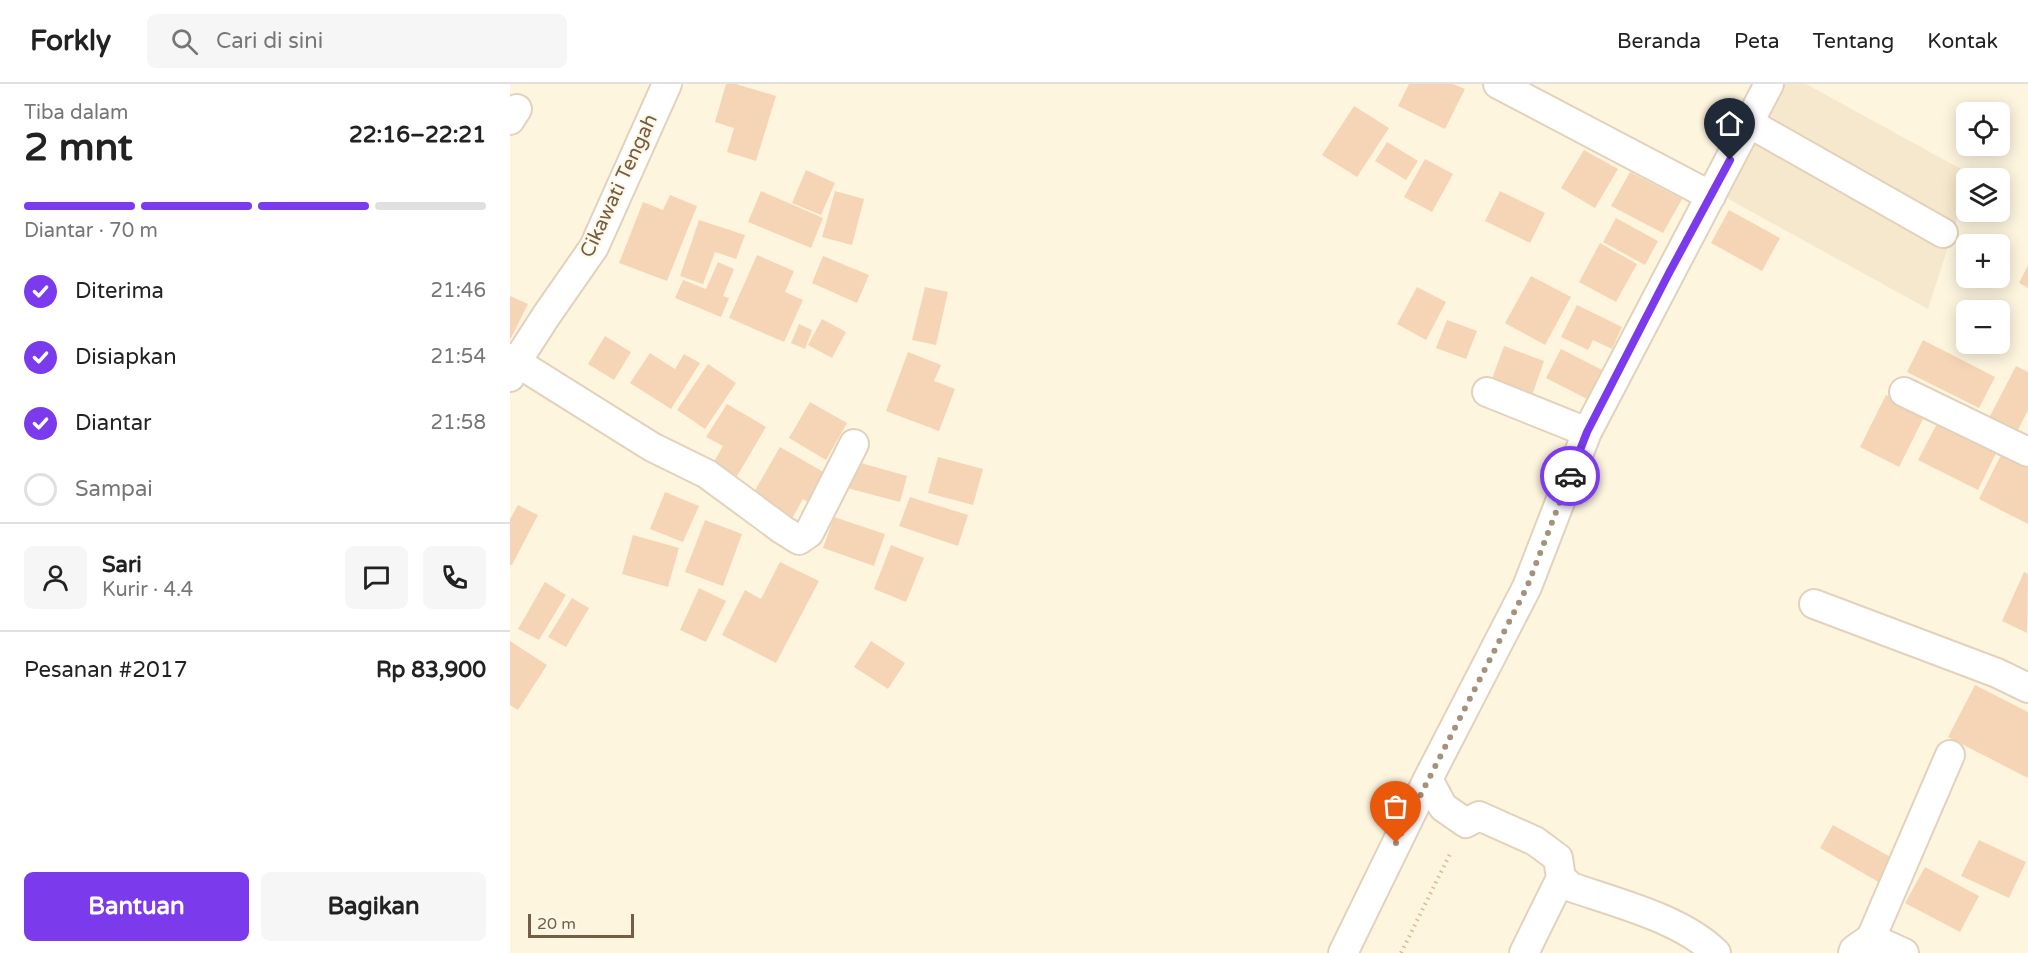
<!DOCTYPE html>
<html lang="id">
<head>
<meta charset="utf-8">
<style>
	:root { --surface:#fff; --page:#f6f6f6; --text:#222; --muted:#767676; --line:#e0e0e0; --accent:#7c3aed }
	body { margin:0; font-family:"Varela Round",sans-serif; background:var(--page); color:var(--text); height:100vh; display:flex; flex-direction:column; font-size:22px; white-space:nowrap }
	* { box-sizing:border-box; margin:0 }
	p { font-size:20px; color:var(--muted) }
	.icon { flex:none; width:33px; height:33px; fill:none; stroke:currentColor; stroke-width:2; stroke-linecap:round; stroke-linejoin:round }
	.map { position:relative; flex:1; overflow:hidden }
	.sheet { display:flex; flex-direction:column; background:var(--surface); width:510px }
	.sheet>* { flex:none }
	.tools { position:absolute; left:1446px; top:18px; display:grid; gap:12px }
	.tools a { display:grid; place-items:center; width:54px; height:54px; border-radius:9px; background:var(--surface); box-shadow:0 3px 15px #0003; font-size:30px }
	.scale { position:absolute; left:18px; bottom:15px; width:106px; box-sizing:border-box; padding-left:6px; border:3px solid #755c45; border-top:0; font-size:16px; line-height:21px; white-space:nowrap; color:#755c45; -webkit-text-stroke:4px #fff8e7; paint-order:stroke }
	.pin { position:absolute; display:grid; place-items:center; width:51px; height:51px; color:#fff; margin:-62px -26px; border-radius:50% 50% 50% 0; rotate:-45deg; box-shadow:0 0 6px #0007 }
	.pin .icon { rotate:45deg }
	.courier { position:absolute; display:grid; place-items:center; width:60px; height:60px; margin:-30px; border:4px solid #7c3aed; border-radius:50%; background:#fff; color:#222; box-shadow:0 2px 8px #0007 }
	.overview em { font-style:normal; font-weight:700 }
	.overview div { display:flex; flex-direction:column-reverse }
	.overview { display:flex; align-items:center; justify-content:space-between; height:102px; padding:0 24px }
	h1 { font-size:39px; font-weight:700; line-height:45px }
	.bar { display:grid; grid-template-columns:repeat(4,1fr); gap:9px 6px; align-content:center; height:72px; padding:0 24px }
	.bar i { height:8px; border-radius:4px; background:var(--line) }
	.bar .active { background:var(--accent) }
	.bar p { grid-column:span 4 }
	.line { display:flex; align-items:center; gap:15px; padding:0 24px; border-top:2px solid var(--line) }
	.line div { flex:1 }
	.round { display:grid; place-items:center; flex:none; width:63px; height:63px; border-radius:9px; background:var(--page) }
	ol { padding:0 24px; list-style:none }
	li { display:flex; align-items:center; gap:18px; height:66px }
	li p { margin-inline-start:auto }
	li .icon { padding:6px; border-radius:50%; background:var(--accent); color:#fff; stroke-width:4 }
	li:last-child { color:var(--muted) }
	li i { width:33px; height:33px; border:3px solid var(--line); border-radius:50% }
	.button { display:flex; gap:12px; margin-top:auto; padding:12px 24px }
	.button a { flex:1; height:69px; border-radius:9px; background:var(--accent); color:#fff; font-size:24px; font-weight:700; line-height:69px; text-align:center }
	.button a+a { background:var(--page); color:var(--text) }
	header { display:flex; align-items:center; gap:36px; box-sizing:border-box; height:84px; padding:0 30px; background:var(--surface); border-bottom:2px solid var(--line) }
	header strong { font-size:28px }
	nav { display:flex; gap:33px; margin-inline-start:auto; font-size:21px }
	.search { width:420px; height:54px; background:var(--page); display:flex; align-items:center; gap:15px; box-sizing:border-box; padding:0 21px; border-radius:9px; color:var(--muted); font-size:22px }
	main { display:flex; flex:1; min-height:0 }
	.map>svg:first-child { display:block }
</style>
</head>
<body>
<header>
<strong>Forkly</strong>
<div class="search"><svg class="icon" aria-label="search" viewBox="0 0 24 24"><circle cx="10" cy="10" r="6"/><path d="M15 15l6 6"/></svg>Cari di sini</div>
<nav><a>Beranda</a><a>Peta</a><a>Tentang</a><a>Kontak</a></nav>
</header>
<main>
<section class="sheet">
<div class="overview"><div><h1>2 mnt</h1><p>Tiba dalam</p></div><em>22:16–22:21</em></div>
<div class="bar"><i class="active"></i><i class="active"></i><i class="active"></i><i></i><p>Diantar · 70 m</p></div>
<ol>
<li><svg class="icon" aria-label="check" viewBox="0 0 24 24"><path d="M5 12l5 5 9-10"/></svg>Diterima<p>21:46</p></li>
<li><svg class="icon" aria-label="check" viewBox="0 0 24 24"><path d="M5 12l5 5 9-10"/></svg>Disiapkan<p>21:54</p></li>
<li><svg class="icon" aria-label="check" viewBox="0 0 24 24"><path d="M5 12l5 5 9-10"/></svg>Diantar<p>21:58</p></li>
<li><i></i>Sampai</li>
</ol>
<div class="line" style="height:108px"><a class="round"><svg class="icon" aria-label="person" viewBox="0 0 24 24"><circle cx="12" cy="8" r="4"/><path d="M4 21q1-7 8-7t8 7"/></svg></a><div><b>Sari</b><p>Kurir · 4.4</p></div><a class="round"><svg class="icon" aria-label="chat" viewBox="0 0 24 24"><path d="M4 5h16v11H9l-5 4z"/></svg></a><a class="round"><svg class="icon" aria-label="phone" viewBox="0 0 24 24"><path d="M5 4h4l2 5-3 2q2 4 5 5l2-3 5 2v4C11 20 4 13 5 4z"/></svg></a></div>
<div class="line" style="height:78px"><div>Pesanan #2017</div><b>Rp 83,900</b></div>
<div class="button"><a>Bantuan</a><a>Bagikan</a></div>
</section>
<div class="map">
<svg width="1518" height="869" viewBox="0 0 1518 869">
	<rect width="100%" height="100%" fill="#fef5df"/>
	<path fill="#f6e8cd" d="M 1271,0 L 1296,0 L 1462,91 L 1461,94 L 1456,94 L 1456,107 L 1418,225 L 1213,112 Z"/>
	<path fill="#f5d5b5" d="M 216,0 L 226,0 L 266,12 L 246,77 L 217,68 L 224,44 L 205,38 Z
		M 899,0 L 943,0 L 955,5 L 935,45 L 888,22 Z
		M 844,22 L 879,44 L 847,93 L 812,71 Z
		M 877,58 L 908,77 L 896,96 L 865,77 Z
		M 1074,66 L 1108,85 L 1085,124 L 1051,104 Z
		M 915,75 L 943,90 L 922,128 L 894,113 Z
		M 296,86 L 325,99 L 311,131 L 282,119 Z
		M 1120,88 L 1172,115 L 1153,149 L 1101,122 Z
		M 251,107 L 313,134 L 301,164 L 238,138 Z
		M 325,107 L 354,115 L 342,161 L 312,153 Z
		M 990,107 L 1035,129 L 1020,159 L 975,137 Z
		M 160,111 L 187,122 L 157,197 L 109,179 L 133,118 L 153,126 Z
		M 1219,126 L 1270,154 L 1252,187 L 1201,159 Z
		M 1106,134 L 1148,157 L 1135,181 L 1093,158 Z
		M 189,136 L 235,151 L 226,175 L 205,168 L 193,200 L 170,192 Z
		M 1090,159 L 1127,180 L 1106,218 L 1069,198 Z
		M 247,171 L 284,187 L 275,208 L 293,216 L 274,258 L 219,234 Z
		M 313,172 L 359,191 L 347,219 L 302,199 Z
		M 208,178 L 224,185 L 213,212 L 219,214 L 211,233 L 165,214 L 173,196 L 196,205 Z
		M 1518,181 L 1518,204 L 1509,199 Z
		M 1021,192 L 1061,213 L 1035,261 L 995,239 Z
		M 415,203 L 438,208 L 426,261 L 402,256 Z
		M 907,203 L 936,218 L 916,256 L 887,240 Z
		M 0,212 L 18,220 L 0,256 Z
		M 1067,221 L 1112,243 L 1102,265 L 1083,256 L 1078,266 L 1051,253 Z
		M 312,235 L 336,248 L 322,274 L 298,261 Z
		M 937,236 L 967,247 L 956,275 L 926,264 Z
		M 289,240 L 302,246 L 295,265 L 281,259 Z
		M 95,252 L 121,268 L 104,296 L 78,280 Z
		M 1413,256 L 1485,293 L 1469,324 L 1397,288 Z
		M 994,262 L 1034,277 L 1020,317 L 979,303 Z
		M 1051,265 L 1092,286 L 1077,315 L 1036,294 Z
		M 398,268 L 431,281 L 424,297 L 445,305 L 429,347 L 376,327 Z
		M 140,269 L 165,285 L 174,270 L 190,279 L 161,325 L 120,299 Z
		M 198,280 L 226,299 L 195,345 L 167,326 Z
		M 1506,282 L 1518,288 L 1518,326 L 1507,348 L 1479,334 Z
		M 1376,311 L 1415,331 L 1389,383 L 1350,363 Z
		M 300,318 L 337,339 L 316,376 L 279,354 Z
		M 217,320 L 256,343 L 224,397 L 201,383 L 213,362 L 196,353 Z
		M 1431,332 L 1490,361 L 1468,406 L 1408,376 Z
		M 270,363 L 322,393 L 306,423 L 293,415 L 280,438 L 240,415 Z
		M 1493,367 L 1518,380 L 1518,440 L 1469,415 Z
		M 428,373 L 473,385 L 463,421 L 418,409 Z
		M 344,377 L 397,392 L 390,418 L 337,404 Z
		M 155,408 L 189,422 L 173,458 L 140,445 Z
		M 400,413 L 458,431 L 448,462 L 389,442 Z
		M 8,421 L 28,431 L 2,481 L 0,481 L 0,435 Z
		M 324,433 L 375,450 L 364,482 L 313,464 Z
		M 195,436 L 232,450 L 213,502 L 175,488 Z
		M 123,451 L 169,464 L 158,503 L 112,490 Z
		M 381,461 L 414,474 L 396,518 L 364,505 Z
		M 270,478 L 309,497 L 266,579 L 212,551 L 235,506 L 251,515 Z
		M 1514,488 L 1518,490 L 1517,549 L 1492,537 Z
		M 35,498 L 56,511 L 29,556 L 8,545 Z
		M 189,504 L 216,517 L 196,558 L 170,546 Z
		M 62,514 L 79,524 L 56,563 L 38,553 Z
		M 0,557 L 37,581 L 8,626 L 0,621 Z
		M 361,557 L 395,579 L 378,605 L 344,583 Z
		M 1465,601 L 1518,628 L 1518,694 L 1438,653 Z
		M 1323,741 L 1386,776 L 1372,800 L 1310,764 Z
		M 1469,756 L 1516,778 L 1499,814 L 1451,792 Z
		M 1415,783 L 1469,812 L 1450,848 L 1395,819 Z"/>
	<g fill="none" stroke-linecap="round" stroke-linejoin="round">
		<g stroke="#e2d2bb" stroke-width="32">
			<path id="minor" d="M 988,0 L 1201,112
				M 0,36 L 7,25
				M 1239,39 L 1433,149
				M 0,274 L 142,363 L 197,390 L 273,446 L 289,456 L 299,449 L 344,360
				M 0,293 L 7,277 L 36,232 L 84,163 L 157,0
				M 977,308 L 1077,348
				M 1394,308 L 1518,368
				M 1304,520 L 1487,589 L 1518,604
				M 918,695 L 933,723 L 956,739 L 969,732 L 1025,757 L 1048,774 L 1051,794 L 1014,869
				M 1051,794 L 1061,803 C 1107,819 1172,835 1206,869
				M 1361,854 L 1440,671
				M 833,869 L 918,695 L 1017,503 L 1077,348 L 1259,0
				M 1343,869 L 1344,866 L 1361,854 L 1394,869"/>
		</g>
		<path stroke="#d9b998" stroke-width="4" stroke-dasharray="1.5 4.5" stroke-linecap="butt" d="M 891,869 L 941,768"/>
		<use href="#minor" stroke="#fff" stroke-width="28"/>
	</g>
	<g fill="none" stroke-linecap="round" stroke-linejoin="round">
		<path stroke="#a5927b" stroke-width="6" stroke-dasharray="0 10.8" d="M 886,759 L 1017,503 L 1060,392"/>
		<path stroke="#7c3aed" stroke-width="8" d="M 1060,392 L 1077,348 L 1159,189 L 1220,76"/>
	</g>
	<g text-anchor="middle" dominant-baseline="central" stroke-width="4.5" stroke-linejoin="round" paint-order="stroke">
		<g font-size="20" fill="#755c45" stroke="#fff8e7">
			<text transform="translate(109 102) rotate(-65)">Cikawati Tengah</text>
		</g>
	</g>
</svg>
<div class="tools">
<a><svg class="icon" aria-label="locate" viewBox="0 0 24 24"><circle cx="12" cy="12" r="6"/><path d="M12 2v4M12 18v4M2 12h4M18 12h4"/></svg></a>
<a><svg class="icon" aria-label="layers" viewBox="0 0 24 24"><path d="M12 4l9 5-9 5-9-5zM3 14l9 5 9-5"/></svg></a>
<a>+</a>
<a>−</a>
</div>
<div class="scale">20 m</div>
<div class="pin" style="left:886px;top:759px;background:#ea580c"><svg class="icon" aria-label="bag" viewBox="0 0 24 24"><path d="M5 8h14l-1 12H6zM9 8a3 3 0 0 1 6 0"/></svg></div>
<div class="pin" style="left:1220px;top:76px;background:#1f2937"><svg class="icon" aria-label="home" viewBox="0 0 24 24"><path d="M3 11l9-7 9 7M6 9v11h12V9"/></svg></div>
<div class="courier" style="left:1060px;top:392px"><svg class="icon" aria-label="car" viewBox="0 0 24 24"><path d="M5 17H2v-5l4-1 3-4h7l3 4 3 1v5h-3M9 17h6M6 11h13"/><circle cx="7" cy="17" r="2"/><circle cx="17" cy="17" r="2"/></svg></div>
</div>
</main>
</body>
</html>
